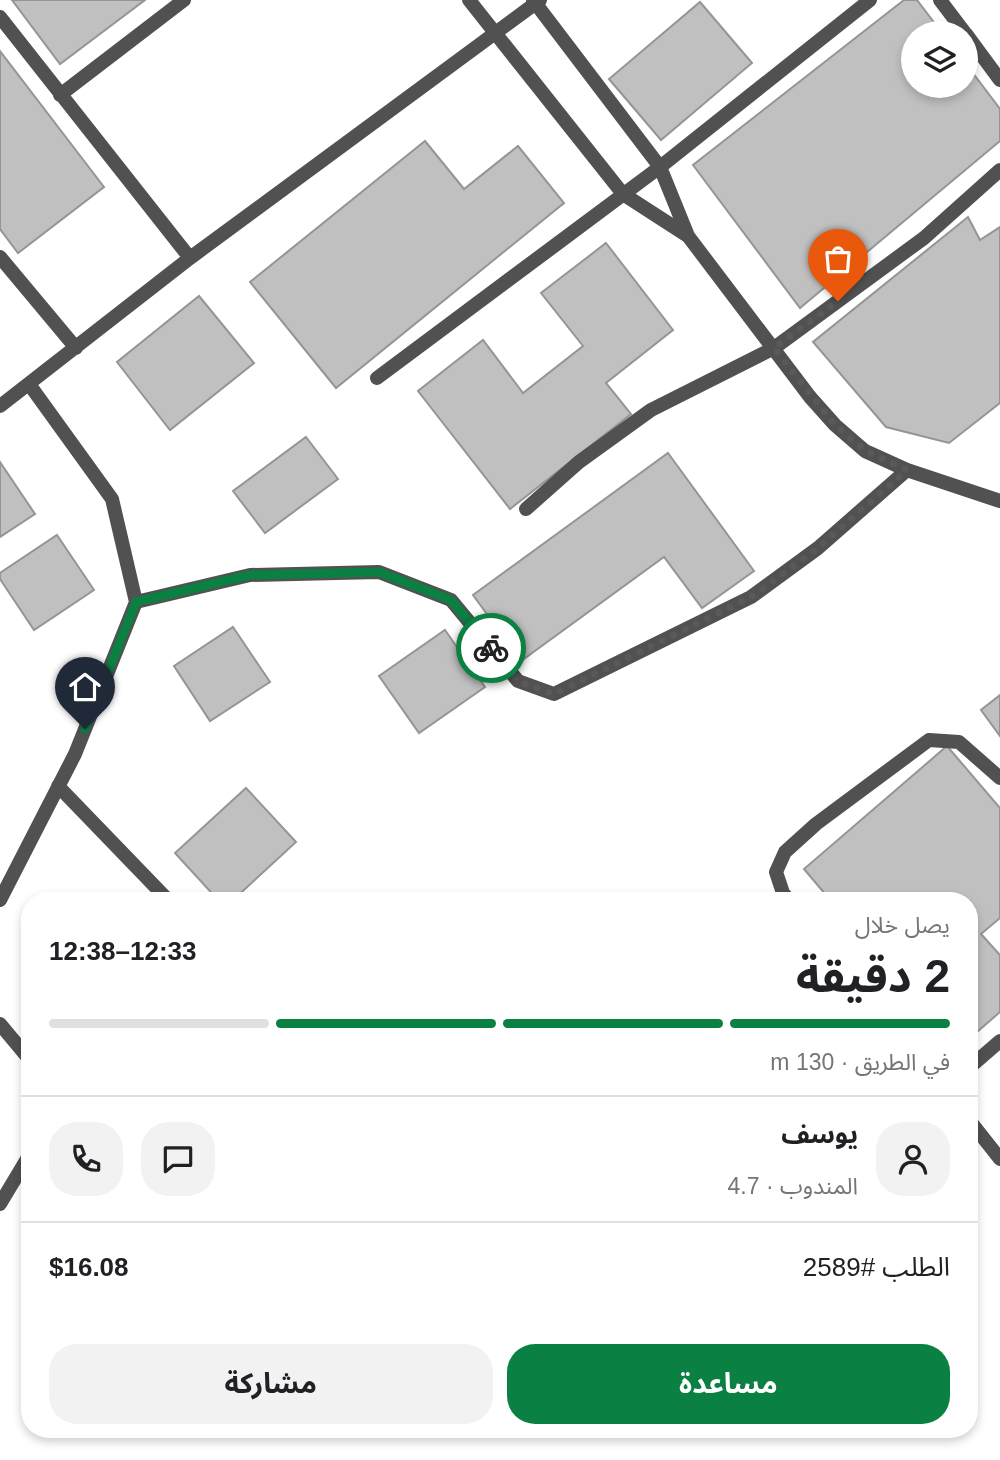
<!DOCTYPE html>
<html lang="ar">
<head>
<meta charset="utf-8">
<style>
	:root { --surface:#fff; --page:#f2f2f2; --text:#202124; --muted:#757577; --line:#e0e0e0; --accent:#0b8043 }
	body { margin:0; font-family:Arial,"Noto Sans Arabic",sans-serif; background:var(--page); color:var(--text); direction:rtl; height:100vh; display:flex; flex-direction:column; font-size:26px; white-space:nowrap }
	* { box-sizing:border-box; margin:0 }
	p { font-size:23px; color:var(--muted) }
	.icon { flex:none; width:38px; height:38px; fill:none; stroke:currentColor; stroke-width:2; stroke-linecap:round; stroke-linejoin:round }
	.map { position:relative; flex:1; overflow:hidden; direction:ltr }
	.panel { position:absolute; left:21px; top:892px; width:957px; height:546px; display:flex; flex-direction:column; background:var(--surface); border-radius:28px; box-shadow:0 4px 10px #0003; direction:rtl }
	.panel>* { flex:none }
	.controls { position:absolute; left:901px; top:21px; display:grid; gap:14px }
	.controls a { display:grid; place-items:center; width:77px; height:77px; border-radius:50%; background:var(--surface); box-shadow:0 4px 10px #0003; font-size:35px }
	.pin { position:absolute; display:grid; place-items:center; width:60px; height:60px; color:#fff; margin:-72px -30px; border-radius:50% 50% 50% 0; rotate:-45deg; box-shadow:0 0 7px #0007 }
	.pin .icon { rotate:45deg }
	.courier { position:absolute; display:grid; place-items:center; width:70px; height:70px; margin:-35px; border:5px solid #0b8043; border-radius:50%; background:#fff; color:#222; box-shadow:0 2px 9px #0007 }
	.headline em { font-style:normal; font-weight:700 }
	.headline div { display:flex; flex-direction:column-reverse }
	.headline { display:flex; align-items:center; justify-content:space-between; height:119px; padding:0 28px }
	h1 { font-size:46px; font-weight:700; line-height:52px }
	.bar { display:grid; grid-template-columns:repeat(4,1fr); gap:10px 7px; align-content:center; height:84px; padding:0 28px }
	.bar i { height:9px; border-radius:5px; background:var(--line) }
	.bar .active { background:var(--accent) }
	.bar p { grid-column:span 4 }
	.line { display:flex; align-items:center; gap:18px; padding:0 28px; border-top:2px solid var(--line) }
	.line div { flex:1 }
	.round { display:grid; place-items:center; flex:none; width:74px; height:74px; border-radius:28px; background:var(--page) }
	.cta { display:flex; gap:14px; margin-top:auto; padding:14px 28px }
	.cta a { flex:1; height:80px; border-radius:28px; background:var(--accent); color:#fff; font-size:28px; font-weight:700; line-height:80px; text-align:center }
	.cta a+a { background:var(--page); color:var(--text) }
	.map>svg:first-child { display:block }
</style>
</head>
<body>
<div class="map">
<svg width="1000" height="1460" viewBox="0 0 1000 1460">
	<rect width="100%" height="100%" fill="#fff"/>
	<path fill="#c0c0c0" stroke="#959595" stroke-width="2" d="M 12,0 L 145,0 L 60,64 Z
		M 904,0 L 917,0 L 942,33 L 914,33 L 914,86 L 966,86 L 966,64 L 1000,109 L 1000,141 L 800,308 L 693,165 Z
		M 700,2 L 752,63 L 661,140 L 609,79 Z
		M 0,51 L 104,187 L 18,253 L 0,229 Z
		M 425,141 L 464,189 L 518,146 L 564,203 L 336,388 L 250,282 Z
		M 968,217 L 980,240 L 1000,227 L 1000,403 L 949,443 L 886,427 L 813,342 Z
		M 606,243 L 673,330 L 606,383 L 631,414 L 510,509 L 418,391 L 483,340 L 523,393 L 583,346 L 541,293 Z
		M 199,296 L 254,363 L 170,430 L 117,362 Z
		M 306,437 L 338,479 L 265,533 L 233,491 Z
		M 668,453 L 754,571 L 702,608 L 664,557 L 521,661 L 473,595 Z
		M 0,462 L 35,514 L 0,537 Z
		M 57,535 L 94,590 L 34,630 L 0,579 L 0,573 Z
		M 233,627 L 270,682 L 210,721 L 174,666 Z
		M 445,630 L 485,687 L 419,733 L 379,676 Z
		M 1000,695 L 1000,736 L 981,710 Z
		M 947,746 L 1000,808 L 1000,918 L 981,934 L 1000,955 L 1000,1012 L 970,1038 L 970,901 L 831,901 L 804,869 Z
		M 246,788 L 296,842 L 232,901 L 219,901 L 175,853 Z"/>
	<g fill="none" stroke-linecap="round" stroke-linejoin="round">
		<path stroke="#515151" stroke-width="14" d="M 469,0 L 623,194 L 688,236
			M 533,0 L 660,167 L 688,236 L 810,397 L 835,425 L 865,451 L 907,470 L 1000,501
			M 940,0 L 965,33
			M 0,17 L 190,258
			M 966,34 L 1000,80
			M 60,95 L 184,0
			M 0,257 L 76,348
			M 377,378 L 660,167 L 870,0
			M 0,406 L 190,258 L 540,0
			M 526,509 L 579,462 L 651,410 L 774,348 L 924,238 L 1000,170
			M 136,602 L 250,575 L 379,572 L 451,600 L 518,681 L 554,694 L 751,597 L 818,548 L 907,470
			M 58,786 L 169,901
			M 0,900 L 75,754 L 136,602 L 112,499 L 29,384
			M 790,901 L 783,893 L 776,872 L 785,852 L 816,824 L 929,740 L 959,742 L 1000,778
			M 0,1024 L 30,1060
			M 970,1067 L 1000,1041
			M 970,1121 L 1000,1159
			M 0,1204 L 30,1154"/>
	</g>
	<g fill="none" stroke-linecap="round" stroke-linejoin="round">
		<path stroke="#595959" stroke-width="7" stroke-dasharray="0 12.6" d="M 491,648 L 518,681 L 554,694 L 751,597 L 818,548 L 907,470 L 866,451 L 835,425 L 774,348 L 838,301"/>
		<path stroke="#0b8043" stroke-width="9" d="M 85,729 L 136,602 L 250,575 L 379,572 L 451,600 L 491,648"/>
	</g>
</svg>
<div class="controls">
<a><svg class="icon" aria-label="layers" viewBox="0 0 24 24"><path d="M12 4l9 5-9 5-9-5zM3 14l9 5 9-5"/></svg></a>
</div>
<div class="pin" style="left:838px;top:301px;background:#ea580c"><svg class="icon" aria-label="bag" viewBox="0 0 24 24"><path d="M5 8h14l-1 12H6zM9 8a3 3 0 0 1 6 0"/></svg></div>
<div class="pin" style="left:85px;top:729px;background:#1f2937"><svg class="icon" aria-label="home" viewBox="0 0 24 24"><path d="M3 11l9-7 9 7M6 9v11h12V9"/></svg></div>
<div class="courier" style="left:491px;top:648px"><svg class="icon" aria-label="bike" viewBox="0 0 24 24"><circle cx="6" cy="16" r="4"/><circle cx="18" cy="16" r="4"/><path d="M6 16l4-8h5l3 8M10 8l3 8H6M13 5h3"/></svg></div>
<section class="panel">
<div class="headline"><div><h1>2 دقيقة</h1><p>يصل خلال</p></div><em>12:33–12:38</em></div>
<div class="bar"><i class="active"></i><i class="active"></i><i class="active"></i><i></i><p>في الطريق · 130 m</p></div>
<div class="line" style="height:126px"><a class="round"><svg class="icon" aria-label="person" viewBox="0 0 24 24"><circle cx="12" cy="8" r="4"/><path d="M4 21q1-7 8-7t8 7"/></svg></a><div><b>يوسف</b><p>المندوب · 4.7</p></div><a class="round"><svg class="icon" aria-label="chat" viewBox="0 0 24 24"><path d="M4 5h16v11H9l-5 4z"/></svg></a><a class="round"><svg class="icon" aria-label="phone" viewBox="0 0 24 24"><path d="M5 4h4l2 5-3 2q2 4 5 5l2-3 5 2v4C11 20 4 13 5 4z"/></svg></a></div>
<div class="line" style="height:91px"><div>الطلب #2589</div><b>$16.08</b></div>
<div class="cta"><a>مساعدة</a><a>مشاركة</a></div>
</section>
</div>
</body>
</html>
